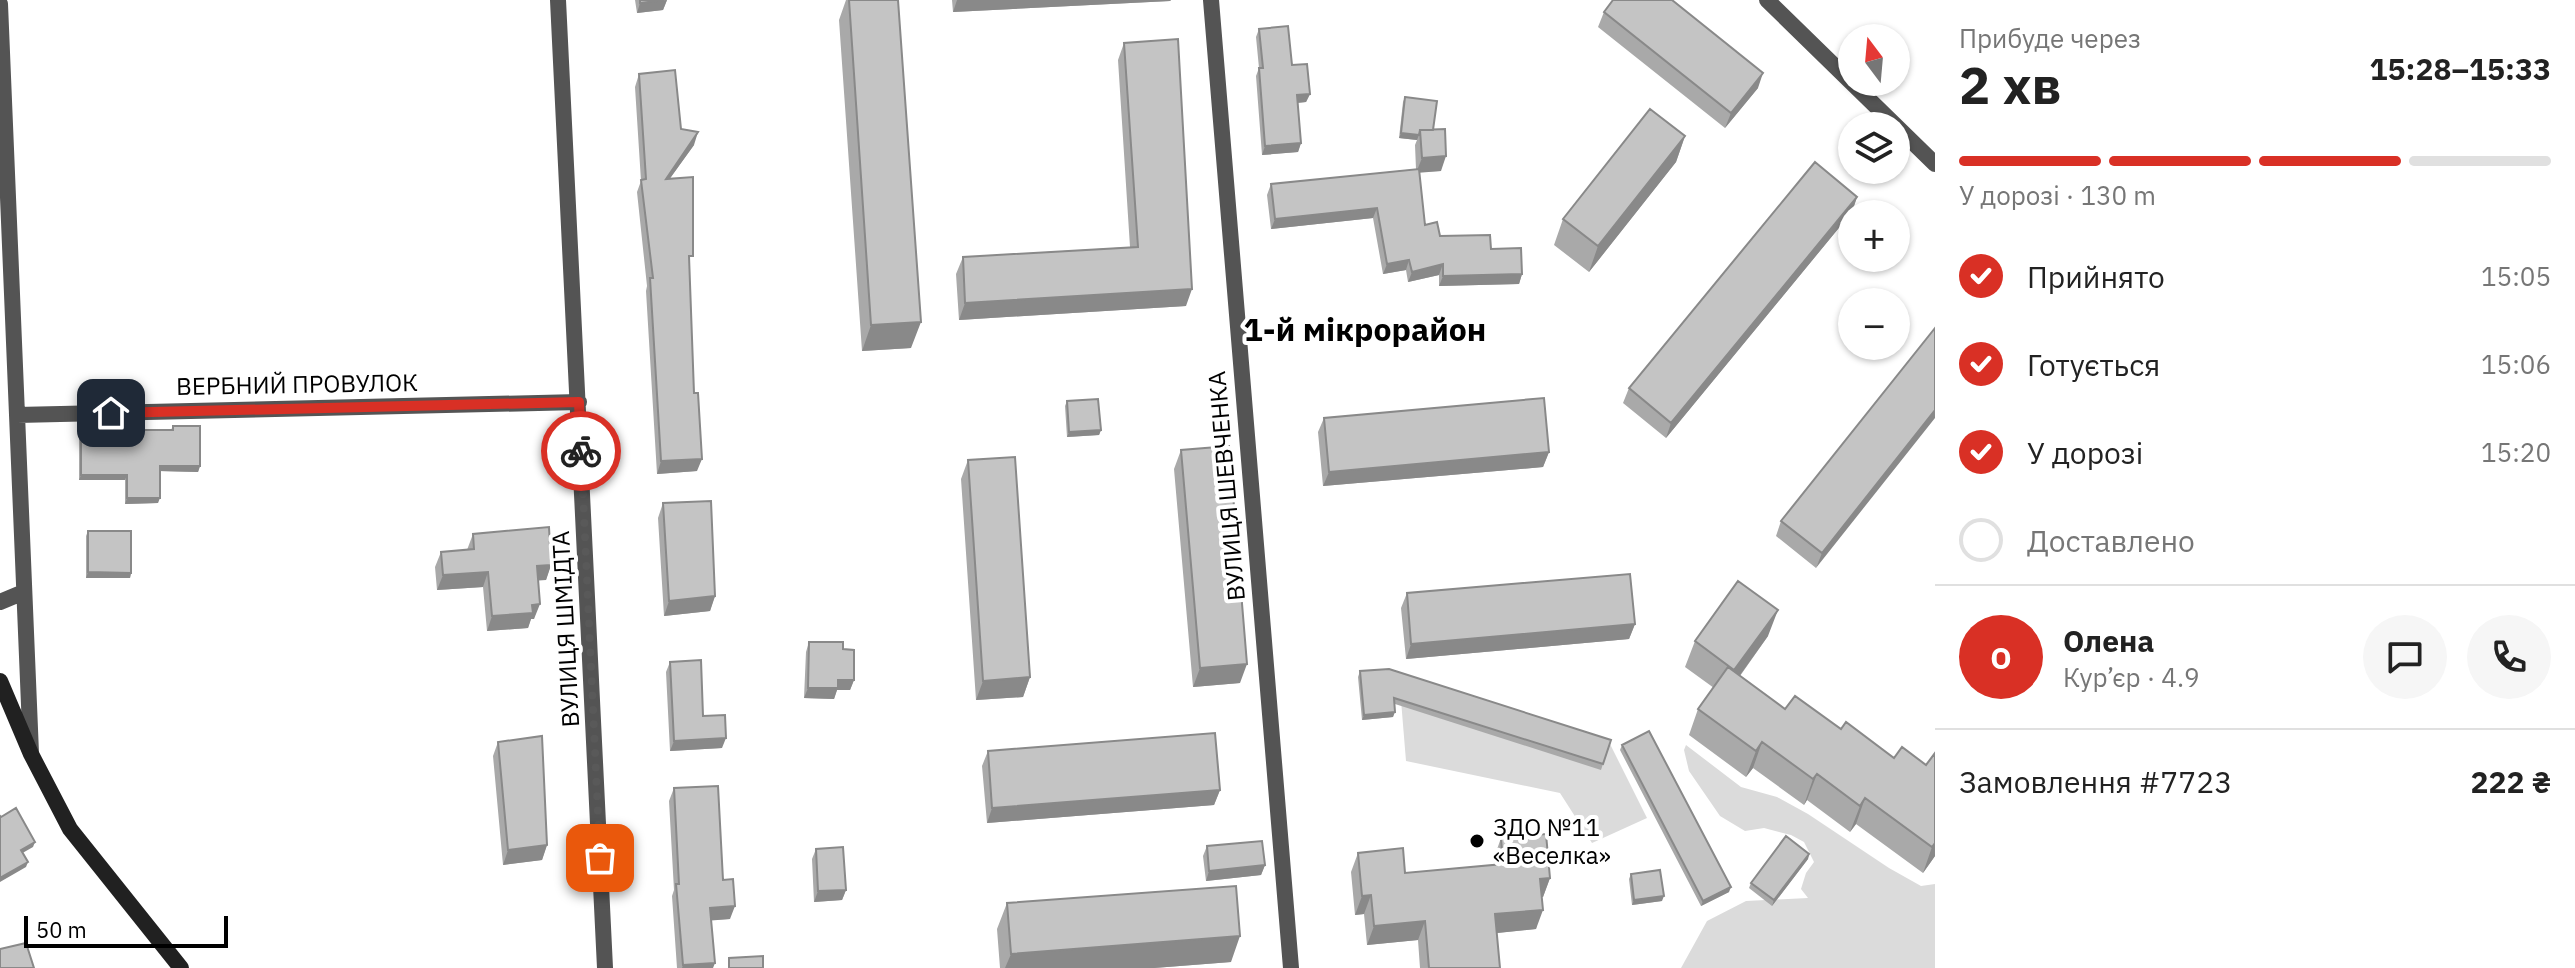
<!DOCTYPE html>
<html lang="uk">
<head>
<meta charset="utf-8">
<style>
	:root { --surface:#fff; --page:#f6f6f6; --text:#222; --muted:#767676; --line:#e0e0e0; --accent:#d93025 }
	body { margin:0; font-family:"IBM Plex Sans",sans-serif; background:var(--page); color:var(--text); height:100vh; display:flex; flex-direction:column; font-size:30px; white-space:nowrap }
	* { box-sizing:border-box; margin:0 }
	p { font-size:26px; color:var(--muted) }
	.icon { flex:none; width:44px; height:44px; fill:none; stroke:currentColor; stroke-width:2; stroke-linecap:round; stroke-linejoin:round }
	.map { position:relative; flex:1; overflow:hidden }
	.sheet { display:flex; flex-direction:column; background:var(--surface); width:640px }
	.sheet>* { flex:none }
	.needle { width:52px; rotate:344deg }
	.controls { position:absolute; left:1838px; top:24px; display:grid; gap:16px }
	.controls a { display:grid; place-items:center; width:72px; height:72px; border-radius:50%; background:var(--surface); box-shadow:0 2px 6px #0004; font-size:40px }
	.scale { position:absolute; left:24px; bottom:20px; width:204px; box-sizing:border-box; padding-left:8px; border:4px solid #000; border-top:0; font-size:22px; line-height:28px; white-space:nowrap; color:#000; -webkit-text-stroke:6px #fff; paint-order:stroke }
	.pin { position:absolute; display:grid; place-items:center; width:68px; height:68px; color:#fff; margin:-34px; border-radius:16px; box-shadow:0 4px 12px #0006 }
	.courier { position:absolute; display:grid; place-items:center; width:80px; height:80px; margin:-40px; border:6px solid #d93025; border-radius:50%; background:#fff; color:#222; box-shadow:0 2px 10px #0007 }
	.head em { font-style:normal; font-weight:700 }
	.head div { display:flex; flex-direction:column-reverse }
	.head { display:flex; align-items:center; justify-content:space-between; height:136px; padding:0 24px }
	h1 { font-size:52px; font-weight:700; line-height:60px }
	.bar { display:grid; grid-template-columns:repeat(4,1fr); gap:12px 8px; align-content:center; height:96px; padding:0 24px }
	.bar i { height:10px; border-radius:6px; background:var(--line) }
	.bar .current { background:var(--accent) }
	.bar p { grid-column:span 4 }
	.line { display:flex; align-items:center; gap:20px; padding:0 24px; border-top:2px solid var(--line) }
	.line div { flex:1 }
	.round { display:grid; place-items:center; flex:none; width:84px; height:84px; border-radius:42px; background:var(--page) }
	ol { padding:0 24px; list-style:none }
	li { display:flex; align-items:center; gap:24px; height:88px }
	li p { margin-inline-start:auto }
	li .icon { padding:8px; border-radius:50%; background:var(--accent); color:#fff; stroke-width:4 }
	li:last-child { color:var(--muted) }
	li i { width:44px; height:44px; border:4px solid var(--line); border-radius:50% }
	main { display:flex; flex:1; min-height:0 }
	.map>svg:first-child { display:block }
</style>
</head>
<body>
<main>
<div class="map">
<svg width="1935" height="968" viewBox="0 0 1935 968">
	<rect width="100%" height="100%" fill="#fff"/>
	<path fill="#dbdbdb" d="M 1399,676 L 1610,744 L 1647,818 L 1592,843 L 1560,793 L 1406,761 Z
		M 1686,745 L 1741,787 L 1777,797 L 1808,814 L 1889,868 L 1921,886 L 1935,884 L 1935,968 L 1681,968 L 1707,921 L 1746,901 L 1808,898 L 1801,889 L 1806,873 L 1814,862 L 1804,842 L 1791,835 L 1764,828 L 1745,831 L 1720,816 L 1689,771 L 1684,750 Z"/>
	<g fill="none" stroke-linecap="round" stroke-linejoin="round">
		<path stroke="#545454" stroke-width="16" d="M 558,0 L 605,968
			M 1211,0 L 1291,968
			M 1767,0 L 1935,164
			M 0,4 L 31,753
			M 17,415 L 579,402
			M 0,602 L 24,592"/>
		<path stroke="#212121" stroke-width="16" d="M 0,681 L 31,754 L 70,829 L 181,968"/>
	</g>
	<path fill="#a9a9a9" d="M 635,0 L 667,0 L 663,10 L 637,13 Z
		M 846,0 L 898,0 L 911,348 L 862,351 L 839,20 Z
		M 952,0 L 1171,0 L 1170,1 L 953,12 Z
		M 1604,12 L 1758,88 L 1725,128 L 1598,27 Z
		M 1259,29 L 1292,65 L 1310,94 L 1306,102 L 1298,103 L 1301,143 L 1298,152 L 1262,155 L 1256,76 L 1259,68 L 1256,37 Z
		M 1124,43 L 1186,306 L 959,320 L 956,274 L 963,257 L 1130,247 L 1118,60 Z
		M 639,74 L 694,145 L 670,178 L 689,265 L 697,471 L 657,474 L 646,291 L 647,286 L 637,192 L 641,181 L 635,87 Z
		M 1405,97 L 1433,130 L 1441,171 L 1419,172 L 1425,225 L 1440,236 L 1491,249 L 1522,274 L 1519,284 L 1439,286 L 1439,275 L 1408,282 L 1406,270 L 1383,274 L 1373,218 L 1271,229 L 1267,195 L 1271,184 L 1416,169 L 1415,145 L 1417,140 L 1399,138 L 1403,102 Z
		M 1685,136 L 1676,162 L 1589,272 L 1554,245 L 1563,219 Z
		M 1857,197 L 1852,212 L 1666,438 L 1623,403 L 1629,388 Z
		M 1935,328 L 1816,568 L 1776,536 L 1781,521 Z
		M 1067,401 L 1101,430 L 1099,435 L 1067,437 L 1065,406 Z
		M 1324,418 L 1549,452 L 1543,467 L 1323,486 L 1318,432 Z
		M 173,426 L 200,466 L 198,472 L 160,471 L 158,503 L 125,504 L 125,480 L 79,480 L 79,435 L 81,430 L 171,430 Z
		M 1181,450 L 1240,683 L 1193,687 L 1174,469 Z
		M 968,460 L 1030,677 L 1023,697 L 976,700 L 961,479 Z
		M 663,503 L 715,596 L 710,611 L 664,616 L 658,518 Z
		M 88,531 L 131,573 L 130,578 L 86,578 L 86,536 Z
		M 473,534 L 551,565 L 546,580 L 538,580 L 534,619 L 531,619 L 528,628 L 487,631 L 483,587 L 437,590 L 435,567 L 441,552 L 467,550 Z
		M 1407,593 L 1635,624 L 1629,639 L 1406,659 L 1401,608 Z
		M 1768,636 L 1740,676 L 1785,709 L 1841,729 L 1894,758 L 1926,765 L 1935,753 L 1935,856 L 1923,873 L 1856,824 L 1850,832 L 1807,800 L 1804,805 L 1753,768 L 1746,777 L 1689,735 L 1698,709 L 1714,688 L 1685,667 L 1695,641 Z
		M 809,642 L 843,649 L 854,680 L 850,690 L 837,690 L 834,699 L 804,698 L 806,652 Z
		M 670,662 L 703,716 L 722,748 L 670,751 L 666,672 Z
		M 1360,671 L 1611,740 L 1601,770 L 1395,704 L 1393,717 L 1362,720 L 1358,677 Z
		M 498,742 L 547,845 L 542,860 L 503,865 L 493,756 Z
		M 1622,745 L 1729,892 L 1701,906 L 1620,750 Z
		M 988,751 L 1220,790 L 1214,805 L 987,823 L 982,766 Z
		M 674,788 L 723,880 L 730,919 L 711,920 L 713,968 L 677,968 L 672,896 L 674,890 L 669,801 Z
		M 1501,838 L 1550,878 L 1543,897 L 1542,897 L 1536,929 L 1496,933 L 1500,968 L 1420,968 L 1418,940 L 1367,945 L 1364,914 L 1355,915 L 1351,872 L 1358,853 L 1405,873 L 1494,865 L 1494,858 Z
		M 1207,846 L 1265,865 L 1261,875 L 1206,881 L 1203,856 Z
		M 816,849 L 846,890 L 842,900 L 814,902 L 812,859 Z
		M 1809,854 L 1808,859 L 1772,906 L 1749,888 L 1751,883 Z
		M 1631,874 L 1662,901 L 1632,905 L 1629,879 Z
		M 1007,903 L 1231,962 L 1154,968 L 1000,968 L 997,929 Z"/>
	<path fill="#898989" d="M 667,0 L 663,10 L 637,13 L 640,3 Z
		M 957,0 L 1171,0 L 1170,1 L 953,12 Z
		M 1763,73 L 1758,88 L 1725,128 L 1731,113 Z
		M 1310,94 L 1306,102 L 1294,103 L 1297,95 Z
		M 698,132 L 694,145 L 661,191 L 666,179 Z
		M 1401,133 L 1419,135 L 1417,140 L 1399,138 Z
		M 1685,136 L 1676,162 L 1589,272 L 1598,246 Z
		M 1301,143 L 1298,152 L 1262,155 L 1265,146 Z
		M 1446,156 L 1441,171 L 1416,173 L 1422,158 Z
		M 1857,197 L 1852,212 L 1666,438 L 1671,423 Z
		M 1377,208 L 1373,218 L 1271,229 L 1275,219 Z
		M 1409,260 L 1406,270 L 1383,274 L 1387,264 Z
		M 1443,264 L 1439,275 L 1408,282 L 1412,272 Z
		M 1522,274 L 1519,284 L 1439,286 L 1443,276 Z
		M 1192,289 L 1186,306 L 959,320 L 965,303 Z
		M 921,322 L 911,348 L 862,351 L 871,325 Z
		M 1935,410 L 1935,418 L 1816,568 L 1822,553 Z
		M 1101,430 L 1099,435 L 1067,437 L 1069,432 Z
		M 1549,452 L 1543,467 L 1323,486 L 1329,472 Z
		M 702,459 L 697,471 L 657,474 L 661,461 Z
		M 160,466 L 200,466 L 198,472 L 158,471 Z
		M 81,475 L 127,475 L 125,480 L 79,480 Z
		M 127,498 L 160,498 L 158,503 L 125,504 Z
		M 551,565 L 546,580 L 531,581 L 537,566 Z
		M 88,572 L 131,573 L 130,578 L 86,578 Z
		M 488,572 L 483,587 L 437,590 L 443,575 Z
		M 715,596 L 710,611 L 664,616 L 669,601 Z
		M 540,604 L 534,619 L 531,619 L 528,628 L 487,631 L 492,616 L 532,605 Z
		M 1778,610 L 1768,636 L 1725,696 L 1734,670 Z
		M 1635,624 L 1629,639 L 1406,659 L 1411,644 Z
		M 1247,664 L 1240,683 L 1193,687 L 1200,668 Z
		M 1030,677 L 1023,697 L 976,700 L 983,681 Z
		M 838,680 L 854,680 L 850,690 L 837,690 L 834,699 L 804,698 L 808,688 Z
		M 1395,712 L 1393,717 L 1362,720 L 1364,715 Z
		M 726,738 L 722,748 L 670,751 L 674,741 Z
		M 1762,742 L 1753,768 L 1746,777 L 1756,751 Z
		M 1817,774 L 1807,800 L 1804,805 L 1813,779 Z
		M 1220,790 L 1214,805 L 987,823 L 992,808 Z
		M 1865,798 L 1856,824 L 1850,832 L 1860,806 Z
		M 35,842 L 33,847 L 19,855 L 21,850 Z
		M 1935,843 L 1935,856 L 1923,873 L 1932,847 Z
		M 547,845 L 542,860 L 503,865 L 508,850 Z
		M 1809,854 L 1808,859 L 1772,906 L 1774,900 Z
		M 28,862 L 26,867 L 0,882 L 0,878 Z
		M 1265,865 L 1261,875 L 1206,881 L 1209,871 Z
		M 1550,878 L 1543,897 L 1533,898 L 1540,879 Z
		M 1731,887 L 1729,892 L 1701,906 L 1703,901 Z
		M 846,890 L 842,900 L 814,902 L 818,891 Z
		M 1371,895 L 1364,914 L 1355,915 L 1362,896 Z
		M 1664,896 L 1662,901 L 1632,905 L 1634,900 Z
		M 735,906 L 730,919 L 705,921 L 710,908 Z
		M 1543,910 L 1536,929 L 1488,934 L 1495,914 Z
		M 1425,921 L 1418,940 L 1367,945 L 1374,926 Z
		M 1240,936 L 1231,962 L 1154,968 L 1005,968 L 1011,954 Z
		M 715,963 L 713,968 L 682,968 L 683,965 Z"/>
	<path fill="#c4c4c4" stroke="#898989" stroke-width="2" d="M 640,0 L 664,0 L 640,3 Z
		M 849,0 L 898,0 L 921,322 L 871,325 Z
		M 1613,0 L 1672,0 L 1763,73 L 1731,113 L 1604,12 Z
		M 1288,26 L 1292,65 L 1307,64 L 1310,94 L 1297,95 L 1301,143 L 1265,146 L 1259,68 L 1263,68 L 1259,29 Z
		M 1178,39 L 1192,289 L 965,303 L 963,257 L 1138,247 L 1124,43 Z
		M 675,70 L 681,129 L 698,132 L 666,179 L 693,177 L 693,256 L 689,256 L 694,393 L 698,393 L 702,459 L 661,461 L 650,278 L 653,278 L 641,180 L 646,179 L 639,74 Z
		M 1405,97 L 1437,101 L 1433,130 L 1420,130 L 1419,135 L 1401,133 Z
		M 1650,109 L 1685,136 L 1598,246 L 1563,219 Z
		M 1445,129 L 1446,156 L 1422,158 L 1420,130 Z
		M 1815,162 L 1857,197 L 1671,423 L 1629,388 Z
		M 1419,169 L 1425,225 L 1437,222 L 1440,236 L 1490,235 L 1491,249 L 1521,248 L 1522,274 L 1443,276 L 1443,264 L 1412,272 L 1409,260 L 1387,264 L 1377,208 L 1275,219 L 1271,184 Z
		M 1935,328 L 1935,410 L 1822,553 L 1781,521 Z
		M 1544,398 L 1549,452 L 1329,472 L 1324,418 Z
		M 1098,399 L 1101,430 L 1069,432 L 1067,401 Z
		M 173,426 L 200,426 L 200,466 L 160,466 L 160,498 L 127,498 L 127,475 L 81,475 L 81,430 L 173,430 Z
		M 1229,446 L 1247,664 L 1200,668 L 1181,450 Z
		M 1015,457 L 1030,677 L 983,681 L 968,460 Z
		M 711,501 L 715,596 L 669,601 L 663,503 Z
		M 549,527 L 551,565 L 537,566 L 540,604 L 532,605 L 533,613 L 492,616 L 488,572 L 443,575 L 441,552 L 474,549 L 473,534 Z
		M 88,531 L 131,531 L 131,573 L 88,572 Z
		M 1630,574 L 1635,624 L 1411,644 L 1407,593 Z
		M 1738,581 L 1778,610 L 1734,670 L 1695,641 Z
		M 809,642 L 843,642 L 843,649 L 854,650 L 854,680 L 838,680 L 838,688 L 808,688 Z
		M 701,660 L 703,716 L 725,715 L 726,738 L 674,741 L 670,662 Z
		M 1728,667 L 1785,709 L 1795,696 L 1841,729 L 1846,722 L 1894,758 L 1902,747 L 1926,765 L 1935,753 L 1935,843 L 1932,847 L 1865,798 L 1860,806 L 1817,774 L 1813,779 L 1762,742 L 1756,751 L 1698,709 Z
		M 1389,669 L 1611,740 L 1603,764 L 1394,698 L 1395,712 L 1364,715 L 1360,671 Z
		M 1649,731 L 1731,887 L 1703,901 L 1622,745 Z
		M 1215,733 L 1220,790 L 992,808 L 988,751 Z
		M 542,736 L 547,845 L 508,850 L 498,742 Z
		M 718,786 L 723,880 L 733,879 L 735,906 L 710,908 L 715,963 L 683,965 L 676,884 L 679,884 L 674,788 Z
		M 16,808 L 35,842 L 21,850 L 28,862 L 0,878 L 0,816 L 1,817 Z
		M 1546,834 L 1550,878 L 1540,879 L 1543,910 L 1495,914 L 1500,968 L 1429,968 L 1425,921 L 1374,926 L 1371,895 L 1362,896 L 1358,853 L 1403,848 L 1405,873 L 1503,864 L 1501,838 Z
		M 1786,836 L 1809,854 L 1774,900 L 1751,883 Z
		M 1262,841 L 1265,865 L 1209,871 L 1207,846 Z
		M 843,847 L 846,890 L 818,891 L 816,849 Z
		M 1660,870 L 1664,896 L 1634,900 L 1631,874 Z
		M 1236,886 L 1240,936 L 1011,954 L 1007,903 Z
		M 26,943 L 34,968 L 0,968 L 0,949 Z
		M 763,956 L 763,968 L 729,968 L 729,958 Z"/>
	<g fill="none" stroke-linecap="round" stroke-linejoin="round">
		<path stroke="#595959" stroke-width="8" stroke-dasharray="0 14.4" d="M 581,451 L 600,858"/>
		<path stroke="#d93025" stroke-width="10" d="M 111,413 L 579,402 L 581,451"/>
	</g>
	<circle fill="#000" stroke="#fff" stroke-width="3" cx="1477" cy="841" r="8"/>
	<g text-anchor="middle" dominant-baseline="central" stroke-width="8" stroke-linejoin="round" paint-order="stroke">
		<g font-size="24" fill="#000" stroke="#fff">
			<text transform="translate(297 384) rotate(-1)">ВЕРБНИЙ ПРОВУЛОК</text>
			<text transform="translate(1226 486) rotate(-95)">ВУЛИЦЯ ШЕВЧЕНКА</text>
			<text transform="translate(565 629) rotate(-93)">ВУЛИЦЯ ШМІДТА</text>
		</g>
		<g font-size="24" fill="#000" stroke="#fff" text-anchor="start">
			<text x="1493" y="827">ЗДО №11<tspan x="1493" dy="28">«Веселка»</tspan></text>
		</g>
		<g font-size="32" font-weight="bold" fill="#000" stroke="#fff">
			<text x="1365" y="329">1-й мікрорайон</text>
		</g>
	</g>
</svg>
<div class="controls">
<a><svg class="needle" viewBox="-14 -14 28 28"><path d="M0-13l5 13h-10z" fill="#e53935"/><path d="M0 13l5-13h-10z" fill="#767676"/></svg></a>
<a><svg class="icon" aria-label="layers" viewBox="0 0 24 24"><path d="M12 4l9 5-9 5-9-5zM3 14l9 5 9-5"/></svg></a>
<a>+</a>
<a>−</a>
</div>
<div class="scale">50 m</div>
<div class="pin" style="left:600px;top:858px;background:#ea580c"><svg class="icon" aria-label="bag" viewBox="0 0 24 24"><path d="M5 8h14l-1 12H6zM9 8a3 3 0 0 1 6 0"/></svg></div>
<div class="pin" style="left:111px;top:413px;background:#1f2937"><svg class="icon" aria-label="home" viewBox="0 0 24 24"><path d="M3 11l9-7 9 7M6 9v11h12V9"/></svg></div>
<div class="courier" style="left:581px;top:451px"><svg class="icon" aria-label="bike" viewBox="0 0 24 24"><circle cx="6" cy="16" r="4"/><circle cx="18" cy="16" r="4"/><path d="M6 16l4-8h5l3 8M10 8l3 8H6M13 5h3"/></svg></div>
</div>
<section class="sheet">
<div class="head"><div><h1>2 хв</h1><p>Прибуде через</p></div><em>15:28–15:33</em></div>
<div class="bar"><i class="current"></i><i class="current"></i><i class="current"></i><i></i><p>У дорозі · 130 m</p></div>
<ol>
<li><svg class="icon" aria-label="check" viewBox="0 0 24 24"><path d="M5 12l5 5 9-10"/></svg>Прийнято<p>15:05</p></li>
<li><svg class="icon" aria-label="check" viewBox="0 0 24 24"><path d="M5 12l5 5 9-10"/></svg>Готується<p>15:06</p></li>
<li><svg class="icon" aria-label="check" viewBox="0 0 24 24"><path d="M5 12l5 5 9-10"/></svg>У дорозі<p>15:20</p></li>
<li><i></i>Доставлено</li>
</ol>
<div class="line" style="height:144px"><b class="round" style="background:var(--accent);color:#fff">О</b><div><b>Олена</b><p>Кур’єр · 4.9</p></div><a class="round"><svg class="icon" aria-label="chat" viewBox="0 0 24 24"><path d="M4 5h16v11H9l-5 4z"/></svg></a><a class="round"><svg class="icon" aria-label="phone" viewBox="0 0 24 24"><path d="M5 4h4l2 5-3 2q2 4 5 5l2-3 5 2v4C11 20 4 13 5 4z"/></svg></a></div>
<div class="line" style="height:104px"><div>Замовлення #7723</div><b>222 ₴</b></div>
</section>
</main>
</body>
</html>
